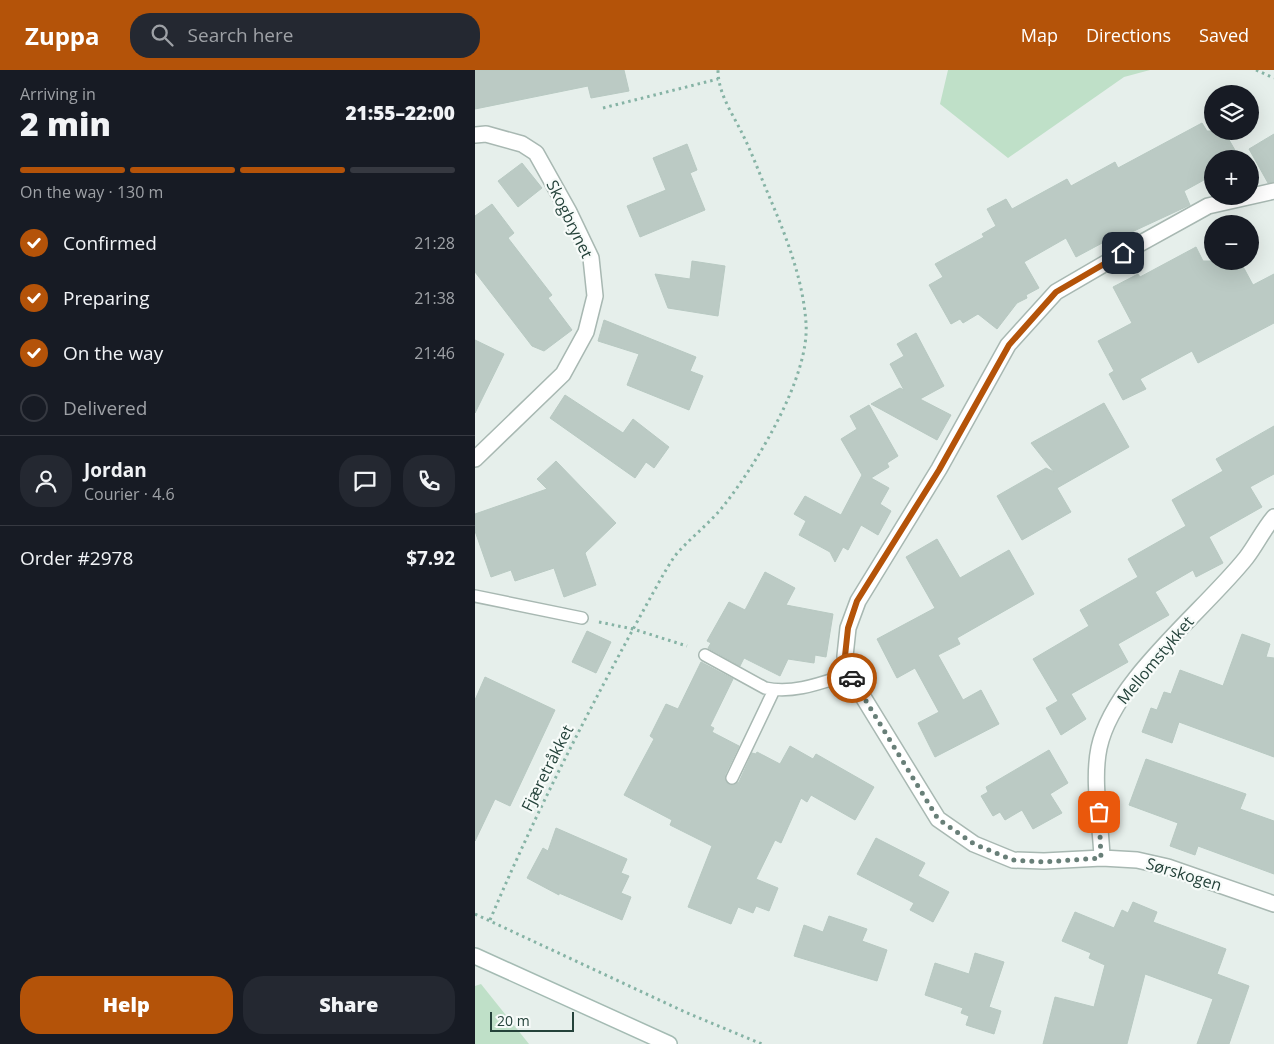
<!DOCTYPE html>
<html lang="en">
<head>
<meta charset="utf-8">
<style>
	:root { --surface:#171b24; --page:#242831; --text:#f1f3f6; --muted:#9ea1a6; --line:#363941; --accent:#b45309 }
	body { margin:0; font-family:"Open Sans",sans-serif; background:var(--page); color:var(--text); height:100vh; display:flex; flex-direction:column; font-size:19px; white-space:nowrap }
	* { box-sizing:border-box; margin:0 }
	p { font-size:16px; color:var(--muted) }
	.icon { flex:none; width:28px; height:28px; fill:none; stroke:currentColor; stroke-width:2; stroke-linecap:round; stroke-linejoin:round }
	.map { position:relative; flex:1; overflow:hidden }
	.sheet { display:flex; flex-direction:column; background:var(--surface); width:475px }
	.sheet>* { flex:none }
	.buttons { position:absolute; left:729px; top:15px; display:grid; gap:10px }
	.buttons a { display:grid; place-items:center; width:55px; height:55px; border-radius:50%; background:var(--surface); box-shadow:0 5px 20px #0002; font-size:25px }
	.scale { position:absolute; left:15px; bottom:12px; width:84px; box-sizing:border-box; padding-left:5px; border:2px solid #24423a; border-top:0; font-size:14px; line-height:18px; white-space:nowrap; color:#24423a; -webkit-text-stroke:4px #f7fbf9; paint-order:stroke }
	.pin { position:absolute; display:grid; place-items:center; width:42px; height:42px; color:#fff; margin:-21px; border-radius:10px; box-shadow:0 2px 8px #0006 }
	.courier { position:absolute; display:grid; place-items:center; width:50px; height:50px; margin:-25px; border:4px solid #b45309; border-radius:50%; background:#fff; color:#222; box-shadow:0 1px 6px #0007 }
	.headline em { font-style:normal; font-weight:800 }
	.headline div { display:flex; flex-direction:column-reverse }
	.headline { display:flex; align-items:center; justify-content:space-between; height:85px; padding:0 20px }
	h1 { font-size:32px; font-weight:800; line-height:38px }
	.bar { display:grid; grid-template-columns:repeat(4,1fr); gap:8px 5px; align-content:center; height:60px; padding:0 20px }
	.bar i { height:6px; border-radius:4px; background:var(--line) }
	.bar .on { background:var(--accent) }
	.bar p { grid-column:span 4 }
	.line { display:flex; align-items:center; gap:12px; padding:0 20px; border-top:1px solid var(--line) }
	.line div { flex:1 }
	.round { display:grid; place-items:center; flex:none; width:52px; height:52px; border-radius:20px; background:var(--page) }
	ol { padding:0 20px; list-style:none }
	li { display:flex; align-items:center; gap:15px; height:55px }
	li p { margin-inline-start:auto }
	li .icon { padding:5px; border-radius:50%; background:var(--accent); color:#fff; stroke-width:4 }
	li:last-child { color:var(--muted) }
	li i { width:28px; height:28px; border:2px solid var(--line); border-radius:50% }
	.cta { display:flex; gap:10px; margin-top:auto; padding:10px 20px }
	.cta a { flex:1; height:58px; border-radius:20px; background:var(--accent); color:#fff; font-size:20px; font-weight:800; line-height:58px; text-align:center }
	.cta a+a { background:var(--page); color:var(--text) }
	header { display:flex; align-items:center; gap:30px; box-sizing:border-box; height:70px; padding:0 25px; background:var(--accent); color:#fff }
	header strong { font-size:24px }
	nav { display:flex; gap:28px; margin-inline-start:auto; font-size:18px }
	.search { width:350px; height:45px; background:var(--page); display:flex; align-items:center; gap:12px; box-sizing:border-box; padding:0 18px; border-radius:20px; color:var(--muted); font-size:19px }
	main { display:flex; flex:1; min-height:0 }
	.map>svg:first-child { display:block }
</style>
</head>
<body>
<header>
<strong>Zuppa</strong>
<div class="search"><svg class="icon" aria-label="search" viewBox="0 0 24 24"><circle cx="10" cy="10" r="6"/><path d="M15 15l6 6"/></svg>Search here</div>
<nav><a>Map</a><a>Directions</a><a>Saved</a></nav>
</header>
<main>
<section class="sheet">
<div class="headline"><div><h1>2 min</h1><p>Arriving in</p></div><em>21:55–22:00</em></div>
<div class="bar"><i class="on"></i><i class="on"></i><i class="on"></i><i></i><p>On the way · 130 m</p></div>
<ol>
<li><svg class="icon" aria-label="check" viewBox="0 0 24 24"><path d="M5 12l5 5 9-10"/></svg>Confirmed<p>21:28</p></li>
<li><svg class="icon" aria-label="check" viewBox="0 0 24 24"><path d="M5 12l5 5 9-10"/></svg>Preparing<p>21:38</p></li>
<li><svg class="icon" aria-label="check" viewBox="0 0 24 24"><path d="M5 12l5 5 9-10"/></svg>On the way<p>21:46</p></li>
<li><i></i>Delivered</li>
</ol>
<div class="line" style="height:90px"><a class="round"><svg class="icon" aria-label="person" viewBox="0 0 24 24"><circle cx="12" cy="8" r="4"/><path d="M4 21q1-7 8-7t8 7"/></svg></a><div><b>Jordan</b><p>Courier · 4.6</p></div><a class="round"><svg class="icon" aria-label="chat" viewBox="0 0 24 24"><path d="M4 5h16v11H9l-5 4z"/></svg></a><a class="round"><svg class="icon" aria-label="phone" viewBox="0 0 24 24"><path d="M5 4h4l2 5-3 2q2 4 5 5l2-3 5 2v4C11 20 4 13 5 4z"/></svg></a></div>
<div class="line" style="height:65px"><div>Order #2978</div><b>$7.92</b></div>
<div class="cta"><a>Help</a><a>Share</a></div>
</section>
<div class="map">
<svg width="799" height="974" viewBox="0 0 799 974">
	<rect width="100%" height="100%" fill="#e6efeb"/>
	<path fill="#bfe0c8" d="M 473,0 L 675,0 L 649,7 L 533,88 L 465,34 Z
		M 6,914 L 54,974 L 0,974 L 0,916 Z"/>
	<path fill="#bbcac4" stroke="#b8c9c2" d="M 0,0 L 149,0 L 154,21 L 116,28 L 113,16 L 0,39 Z
		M 727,53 L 732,61 L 749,61 L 765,89 L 738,89 L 738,105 L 709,121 L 715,135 L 646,167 L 644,164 L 601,187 L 591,168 L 549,192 L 564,218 L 551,225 L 552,228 L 542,233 L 522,259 L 503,244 L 488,253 L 485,249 L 476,254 L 454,215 L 468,207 L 460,194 L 509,167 L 507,164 L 521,156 L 512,139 L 531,129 L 537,139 L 592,109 L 596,116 L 640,92 L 643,98 Z
		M 799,64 L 799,112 L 793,113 L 774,79 Z
		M 212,74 L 222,100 L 215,103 L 230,140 L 165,167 L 152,136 L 191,120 L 178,88 Z
		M 47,93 L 67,118 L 43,137 L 23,111 Z
		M 17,134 L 39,163 L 33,168 L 77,225 L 73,228 L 97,260 L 69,281 L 57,276 L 0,202 L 0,146 Z
		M 721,177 L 728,191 L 765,191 L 778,215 L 799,204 L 799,253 L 723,293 L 717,281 L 665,309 L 671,319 L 648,330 L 634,304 L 639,301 L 623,271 L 657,253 L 638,217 L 663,204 L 665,207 Z
		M 217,191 L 250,196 L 243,246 L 193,238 L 180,204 L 215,209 Z
		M 129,250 L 221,287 L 215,301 L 228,306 L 214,340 L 152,315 L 164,284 L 123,271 Z
		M 441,263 L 469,316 L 445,329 L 476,345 L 462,370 L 396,334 L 425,318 L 429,320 L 415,294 L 429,286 L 422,274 Z
		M 0,270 L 29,284 L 0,343 Z
		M 90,325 L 148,363 L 158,349 L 194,377 L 179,398 L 171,392 L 160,408 L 75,348 Z
		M 629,333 L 654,377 L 582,418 L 596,442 L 547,470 L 522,426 L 571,398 L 579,402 L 556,373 Z
		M 394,335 L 423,386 L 412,393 L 414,397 L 396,408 L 414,418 L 405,434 L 416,441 L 403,465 L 386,455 L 373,480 L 368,477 L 360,492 L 355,482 L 324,465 L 331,451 L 319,444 L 330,426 L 366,445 L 387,405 L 366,369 L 382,359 L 375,346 Z
		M 799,356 L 799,404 L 775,417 L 787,437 L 734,467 L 748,493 L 721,507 L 718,500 L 680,522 L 694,545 L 643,574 L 653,592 L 596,624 L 611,649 L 586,665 L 571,638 L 583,631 L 558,589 L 614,556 L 605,540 L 663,507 L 653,489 L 711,456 L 697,430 L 748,401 L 741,389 Z
		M 81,391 L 141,453 L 110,483 L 121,515 L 89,527 L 79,498 L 40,511 L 36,500 L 16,507 L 0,461 L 0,444 L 72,419 L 62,409 Z
		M 462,469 L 485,508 L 534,480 L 559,524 L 482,568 L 485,574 L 463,585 L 488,630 L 506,620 L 524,654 L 460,687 L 443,653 L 464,642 L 440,598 L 422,608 L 402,569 L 460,538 L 431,487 Z
		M 290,502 L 320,518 L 311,535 L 358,544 L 351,587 L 340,585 L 339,593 L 313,589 L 305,606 L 269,588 L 265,596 L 233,578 L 236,573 L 232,571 L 254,532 L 270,540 Z
		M 112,561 L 136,572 L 121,603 L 97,592 Z
		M 767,564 L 795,574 L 791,587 L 799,588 L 799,687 L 704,652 L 697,673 L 667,662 L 676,638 L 682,640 L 689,622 L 696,624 L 705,600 L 748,616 Z
		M 226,592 L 258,609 L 235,656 L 239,658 L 237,662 L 264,676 L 250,705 L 253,714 L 258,715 L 264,712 L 277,683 L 281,684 L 282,682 L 305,694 L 315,676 L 338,689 L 341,684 L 399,717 L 380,750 L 336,725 L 332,732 L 326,728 L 306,773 L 300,770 L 281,809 L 303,818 L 294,841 L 281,836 L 278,843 L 263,837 L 256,854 L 213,837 L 237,776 L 195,755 L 197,750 L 149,725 L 179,669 L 175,666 L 191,634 L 203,639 Z
		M 10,607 L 80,640 L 35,736 L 20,729 L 0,771 L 0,630 Z
		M 574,680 L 593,713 L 575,724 L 587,743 L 558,759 L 547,740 L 530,750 L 525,742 L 518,746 L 506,726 L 513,722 L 511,717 Z
		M 671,689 L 771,724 L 765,739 L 799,751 L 799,804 L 723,776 L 720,785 L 695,776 L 703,753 L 654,735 Z
		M 81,758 L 152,789 L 146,803 L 154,806 L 146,823 L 156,827 L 147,850 L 84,823 L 84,825 L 52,808 L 68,778 L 73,781 Z
		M 401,768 L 450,793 L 443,806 L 474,822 L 458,852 L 435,840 L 439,833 L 382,804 Z
		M 658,832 L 682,842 L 678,852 L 751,879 L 742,904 L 774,916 L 754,974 L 722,974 L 738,929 L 670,904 L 652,974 L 568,974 L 580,927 L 619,937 L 630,895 L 614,888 L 616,883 L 587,871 L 600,842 L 639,858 L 647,840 L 653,843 Z
		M 354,846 L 392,859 L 387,871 L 412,880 L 402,911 L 319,886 L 329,855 L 348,862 Z
		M 500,883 L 529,892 L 514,937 L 526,941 L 519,964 L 491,955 L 494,946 L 486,943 L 488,938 L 450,925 L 460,893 L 494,904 Z"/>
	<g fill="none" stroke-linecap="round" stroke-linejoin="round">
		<g stroke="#a8b8b2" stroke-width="14">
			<path id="lane" d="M 0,526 L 107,548
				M 230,585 L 290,618 C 319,624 346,613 374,604
				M 257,708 L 299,620"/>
		</g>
		<g stroke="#a8b8b2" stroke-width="18">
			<path id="street" d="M 0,65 L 11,64 L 47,74 L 61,83 L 94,142 L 116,188 L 120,226 L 111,262 L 88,304 L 0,389
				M 799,121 L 733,136 L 648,183 L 581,222 L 533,275 L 464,399 L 383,531 L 373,558 L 370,586 L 374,604 L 463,749 L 499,774 L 538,790 L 569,791 L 627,788 L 662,790 L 693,797 L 799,834
				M 627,788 C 626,754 617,712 624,678 C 638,611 728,542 771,488 C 781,475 788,460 799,447"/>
		</g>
		<g stroke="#a4bbb3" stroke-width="18">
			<path id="secondary" d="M 0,886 L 194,974"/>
		</g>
		<path stroke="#86b3a5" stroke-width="3" stroke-dasharray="2.5 4" stroke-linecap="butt" d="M 781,0 L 799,8
			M 128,38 L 243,9
			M 124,552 L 158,559 L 212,576
			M 0,844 L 210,942 L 287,974
			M 15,850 C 65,732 125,618 188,505 C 193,497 198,487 205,480 C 220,464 237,451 250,434 C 282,393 335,306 331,253 C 328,209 311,166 294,126 C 285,105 277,83 267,63 C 257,43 243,23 243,0"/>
		<use href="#lane" stroke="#fff" stroke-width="11"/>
		<use href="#street" stroke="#fff" stroke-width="15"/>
		<use href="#secondary" stroke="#fff" stroke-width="15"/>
	</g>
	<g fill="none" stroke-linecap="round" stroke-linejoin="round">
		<path stroke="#687f78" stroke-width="5" stroke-dasharray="0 9" d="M 377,608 L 463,749 L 499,774 L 538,790 L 569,792 L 626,788 L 624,742"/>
		<path stroke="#b45309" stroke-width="6" d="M 377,608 L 370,586 L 373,558 L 382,531 L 464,400 L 534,275 L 581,222 L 648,183"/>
	</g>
	<g text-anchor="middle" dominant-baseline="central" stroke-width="4.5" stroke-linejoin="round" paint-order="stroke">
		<g font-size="16" fill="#24423a" stroke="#f7fbf9">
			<text transform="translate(95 149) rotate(64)">Skogbrynet</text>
			<text transform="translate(680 590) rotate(-50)">Mellomstykket</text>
			<text transform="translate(72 698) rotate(-63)">Fjæretråkket</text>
			<text transform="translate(709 804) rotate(17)">Sørskogen</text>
		</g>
	</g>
</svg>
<div class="buttons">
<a><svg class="icon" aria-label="layers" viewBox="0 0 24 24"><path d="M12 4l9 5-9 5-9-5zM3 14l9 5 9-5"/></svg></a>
<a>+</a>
<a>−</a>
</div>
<div class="scale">20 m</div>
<div class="pin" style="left:624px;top:742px;background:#ea580c"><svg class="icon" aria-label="bag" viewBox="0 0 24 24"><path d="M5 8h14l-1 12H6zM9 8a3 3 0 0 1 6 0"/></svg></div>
<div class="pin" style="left:648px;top:183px;background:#1f2937"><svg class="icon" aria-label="home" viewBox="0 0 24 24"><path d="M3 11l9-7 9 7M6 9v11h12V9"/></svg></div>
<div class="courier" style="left:377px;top:608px"><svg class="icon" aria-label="car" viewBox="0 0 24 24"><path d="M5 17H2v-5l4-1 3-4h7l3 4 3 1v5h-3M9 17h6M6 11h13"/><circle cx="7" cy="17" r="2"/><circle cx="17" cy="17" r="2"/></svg></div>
</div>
</main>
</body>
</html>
